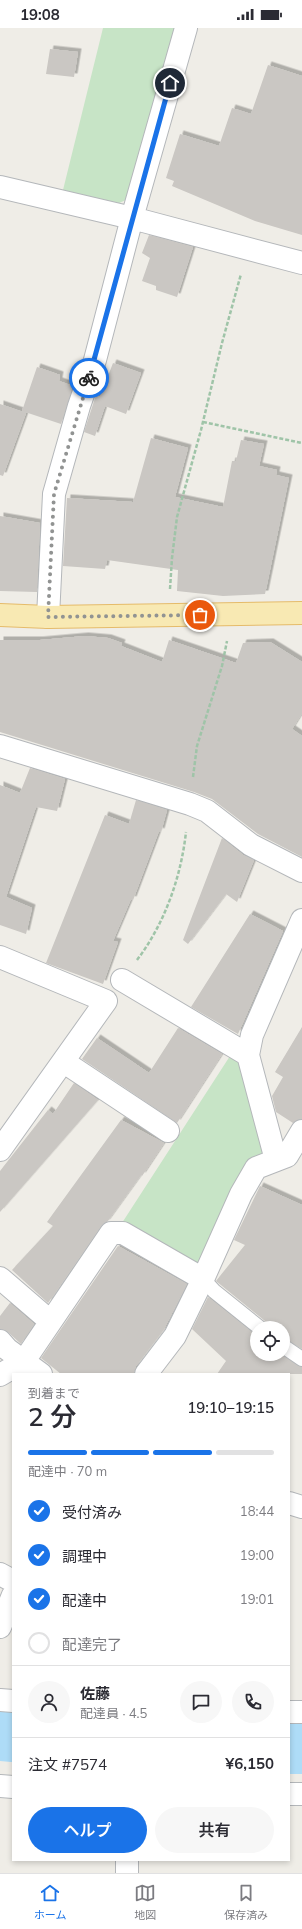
<!DOCTYPE html>
<html lang="ja">
<head>
<meta charset="utf-8">
<style>
	:root { --surface:#fff; --page:#f7f7f7; --text:#2b2b33; --muted:#7c7c81; --line:#e1e1e2; --accent:#1a73e8 }
	body { margin:0; font-family:Mulish,"Noto Sans JP",sans-serif; background:var(--page); color:var(--text); height:100vh; display:flex; flex-direction:column; font-size:15px; white-space:nowrap }
	* { box-sizing:border-box; margin:0 }
	p { font-size:13px; color:var(--muted) }
	.icon { flex:none; width:22px; height:22px; fill:none; stroke:currentColor; stroke-width:2; stroke-linecap:round; stroke-linejoin:round }
	.map { position:relative; flex:1; overflow:hidden }
	.drawer { position:absolute; left:12px; top:1345px; width:278px; height:488px; display:flex; flex-direction:column; background:var(--surface); border-radius:0px; box-shadow:0 2px 6px #0003 }
	.drawer>* { flex:none }
	.controls { position:absolute; left:250px; top:1293px; display:grid; gap:8px }
	.controls a { display:grid; place-items:center; width:40px; height:40px; border-radius:50%; background:var(--surface); box-shadow:0 2px 6px #0003; font-size:20px }
	.pin { position:absolute; display:grid; place-items:center; width:34px; height:34px; color:#fff; margin:-17px; border:2px solid #fff; border-radius:50%; box-shadow:0 1px 4px #0007 }
	.courier { position:absolute; display:grid; place-items:center; width:40px; height:40px; margin:-20px; border:3px solid #1a73e8; border-radius:50%; background:#fff; color:#222; box-shadow:0 1px 5px #0007 }
	.head em { font-style:normal; font-weight:600 }
	.head div { display:flex; flex-direction:column-reverse }
	.head { display:flex; align-items:center; justify-content:space-between; height:68px; padding:0 16px }
	h1 { font-size:26px; font-weight:600; line-height:30px }
	.bar { display:grid; grid-template-columns:repeat(4,1fr); gap:6px 4px; align-content:center; height:48px; padding:0 16px }
	.bar i { height:5px; border-radius:3px; background:var(--line) }
	.bar .on { background:var(--accent) }
	.bar p { grid-column:span 4 }
	.line { display:flex; align-items:center; gap:10px; padding:0 16px; border-top:1px solid var(--line) }
	.line div { flex:1 }
	.round { display:grid; place-items:center; flex:none; width:42px; height:42px; border-radius:21px; background:var(--page) }
	ol { padding:0 16px; list-style:none }
	li { display:flex; align-items:center; gap:12px; height:44px }
	li p { margin-inline-start:auto }
	li .icon { padding:4px; border-radius:50%; background:var(--accent); color:#fff; stroke-width:4 }
	li:last-child { color:var(--muted) }
	li i { width:22px; height:22px; border:2px solid var(--line); border-radius:50% }
	.primary-button { display:flex; gap:8px; margin-top:auto; padding:8px 16px }
	.primary-button a { flex:1; height:46px; border-radius:24px; background:var(--accent); color:#fff; font-size:16px; font-weight:600; line-height:46px; text-align:center }
	.primary-button a+a { background:var(--page); color:var(--text) }
	.status { display:flex; justify-content:space-between; align-items:center; height:28px; padding:0 20px; background:var(--surface); direction:ltr }
	.status svg { height:11px; fill:currentColor }
	.tabs { display:flex; justify-content:space-around; align-items:center; height:56px; border-top:1px solid var(--line); background:var(--surface); font-size:11px; color:var(--muted) }
	.tabs a { display:grid; justify-items:center; gap:2px }
	.tabs .on { color:var(--accent) }
	.map>svg:first-child { display:block }
</style>
</head>
<body>
<div class="status"><b>19:08</b><svg viewBox="0 0 49 12"><path d="M0 12V9h3v3zM5 12V6h3v6zM10 12V3h3v9zM15 12V0h3v12zM26 1h20v11H26zM47 4h2v5h-2z"/></svg></div>
<div class="map">
<svg width="302" height="1845" viewBox="0 0 302 1845">
	<defs>
		<filter id="shadow"><feDropShadow dx="3.5" dy="-3.5" stdDeviation="0" flood-color="#0004"/></filter>
	</defs>
	<rect width="100%" height="100%" fill="#efede7"/>
	<path fill="#c7e4c6" d="M 103,0 L 178,0 L 133,169 L 119,175 L 63,162 Z
		M 230,1028 L 245,1035 L 264,1121 L 201,1239 L 120,1198 Z"/>
	<g fill="none" stroke-linecap="round" stroke-linejoin="round">
		<path stroke="#aedcf7" stroke-width="52" d="M 0,1707 L 13,1708
			M 289,1720 L 302,1720"/>
	</g>
	<path fill="#cac7c3" filter="url(#shadow)" d="M 50,21 L 78,24 L 74,49 L 46,46 Z
		M 268,37 L 302,48 L 302,207 L 255,193 L 172,158 L 174,153 L 166,150 L 180,106 L 219,118 L 232,80 L 251,86 Z
		M 149,207 L 193,219 L 177,269 L 156,262 L 156,258 L 142,253 L 150,230 L 142,225 Z
		M 113,335 L 141,345 L 126,386 L 105,378 L 95,408 L 84,404 L 96,367 L 100,369 Z
		M 37,339 L 60,347 L 59,353 L 73,358 L 61,396 L 22,383 Z
		M 0,376 L 26,385 L 3,448 L 0,447 Z
		M 151,410 L 188,420 L 175,469 L 223,479 L 232,433 L 236,433 L 241,412 L 264,416 L 259,438 L 277,442 L 276,447 L 289,450 L 265,566 L 223,568 L 177,563 L 178,542 L 107,532 L 105,541 L 63,538 L 67,470 L 133,474 Z
		M 0,488 L 40,495 L 37,564 L 0,563 Z
		M 85,608 L 108,610 L 122,615 L 121,618 L 162,634 L 169,612 L 236,635 L 243,615 L 270,614 L 302,634 L 302,685 L 292,701 L 302,708 L 302,829 L 258,806 L 212,771 L 194,764 L 0,704 L 0,612 L 40,612 Z
		M 30,740 L 65,751 L 57,783 L 36,779 L 6,869 L 32,880 L 26,906 L 0,897 L 0,757 L 20,765 Z
		M 136,772 L 167,782 L 161,804 L 159,803 L 133,872 L 131,871 L 113,913 L 118,914 L 103,956 L 46,935 L 105,787 L 129,796 Z
		M 222,810 L 243,827 L 254,832 L 237,874 L 226,866 L 188,916 L 183,912 Z
		M 250,886 L 283,903 L 238,1006 L 191,979 Z
		M 302,999 L 302,1091 L 293,1095 L 276,1084 L 272,1068 L 283,1049 L 275,1044 Z
		M 178,1000 L 222,1026 L 177,1095 L 82,1031 L 97,1010 L 149,1045 Z
		M 74,1055 L 98,1072 L 0,1184 L 0,1143 L 48,1082 L 53,1086 Z
		M 121,1092 L 164,1115 L 142,1148 L 141,1147 L 107,1194 L 101,1198 L 48,1275 L 12,1242 L 53,1198 L 47,1194 Z
		M 260,1158 L 302,1177 L 302,1321 L 283,1310 L 283,1300 L 268,1300 L 265,1293 L 216,1253 L 245,1217 L 234,1212 Z
		M 118,1218 L 187,1256 L 164,1301 L 136,1338 L 134,1346 L 61,1346 L 41,1330 Z
		M 208,1269 L 257,1308 L 257,1326 L 280,1326 L 302,1339 L 302,1346 L 217,1346 L 226,1333 L 192,1301 Z
		M 10,1275 L 34,1296 L 21,1316 L 9,1305 L 0,1301 L 0,1288 Z"/>
	<g fill="none" stroke-linecap="round" stroke-linejoin="round">
		<g stroke="#b4b7ba" stroke-width="16">
			<path id="service" d="M 203,1251 L 214,1263 L 260,1300
				M 283,1318 L 302,1331"/>
		</g>
		<g stroke="#b4b7ba" stroke-width="24">
			<path id="minor" d="M 0,159 L 132,190 L 302,235
				M 48,589 L 54,466 L 79,378 L 95,332 L 132,190 L 186,0
				M 0,718 L 190,776 L 207,783 L 251,817 L 302,843
				M 0,929 L 106,973 L 0,1122
				M 122,952 L 248,1027
				M 64,1034 L 168,1103
				M 276,1132 L 248,1027 L 252,1007 L 302,892
				M 0,1250 L 50,1293
				M 0,1313 L 7,1321 L 41,1346
				M 146,1346 L 175,1308 L 203,1251 L 241,1166 L 256,1140 L 287,1128 L 302,1103
				M 0,1347 L 24,1333 L 111,1205 L 123,1205 L 203,1251
				M 289,1475 L 302,1479
				M 0,1546 L 13,1553
				M 0,1599 L 13,1567
				M 0,1672 L 13,1673
				M 289,1684 L 302,1684
				M 0,1758 L 13,1759
				M 289,1766 L 302,1766
				M 127,1832 L 127,1845"/>
		</g>
		<g stroke="#e5bb6a" stroke-width="24">
			<path id="primary" d="M 0,587 L 48,589 L 302,585"/>
		</g>
		<path stroke="#9fc4a8" stroke-width="2.5" stroke-dasharray="4 2" stroke-linecap="butt" d="M 203,394 L 302,415
			M 170,561 L 172,530 L 177,489 L 201,402 L 222,315 L 241,246
			M 193,749 L 197,718 L 222,638 L 227,613
			M 137,932 C 165,895 181,849 186,804"/>
		<use href="#service" stroke="#fff" stroke-width="14"/>
		<use href="#minor" stroke="#fff" stroke-width="22"/>
		<use href="#primary" stroke="#f8e9b3" stroke-width="22"/>
	</g>
	<g fill="none" stroke-linecap="round" stroke-linejoin="round">
		<path stroke="#919392" stroke-width="4" stroke-dasharray="0 7.2" d="M 89,350 L 54,466 L 48,589 L 200,587"/>
		<path stroke="#1a73e8" stroke-width="5" d="M 89,350 L 170,55"/>
	</g>
</svg>
<div class="controls">
<a><svg class="icon" aria-label="locate" viewBox="0 0 24 24"><circle cx="12" cy="12" r="6"/><path d="M12 2v4M12 18v4M2 12h4M18 12h4"/></svg></a>
</div>
<div class="pin" style="left:200px;top:587px;background:#ea580c"><svg class="icon" aria-label="bag" viewBox="0 0 24 24"><path d="M5 8h14l-1 12H6zM9 8a3 3 0 0 1 6 0"/></svg></div>
<div class="pin" style="left:170px;top:55px;background:#1f2937"><svg class="icon" aria-label="home" viewBox="0 0 24 24"><path d="M3 11l9-7 9 7M6 9v11h12V9"/></svg></div>
<div class="courier" style="left:89px;top:350px"><svg class="icon" aria-label="bike" viewBox="0 0 24 24"><circle cx="6" cy="16" r="4"/><circle cx="18" cy="16" r="4"/><path d="M6 16l4-8h5l3 8M10 8l3 8H6M13 5h3"/></svg></div>
<section class="drawer">
<div class="head"><div><h1>2 分</h1><p>到着まで</p></div><em>19:10–19:15</em></div>
<div class="bar"><i class="on"></i><i class="on"></i><i class="on"></i><i></i><p>配達中 · 70 m</p></div>
<ol>
<li><svg class="icon" aria-label="check" viewBox="0 0 24 24"><path d="M5 12l5 5 9-10"/></svg>受付済み<p>18:44</p></li>
<li><svg class="icon" aria-label="check" viewBox="0 0 24 24"><path d="M5 12l5 5 9-10"/></svg>調理中<p>19:00</p></li>
<li><svg class="icon" aria-label="check" viewBox="0 0 24 24"><path d="M5 12l5 5 9-10"/></svg>配達中<p>19:01</p></li>
<li><i></i>配達完了</li>
</ol>
<div class="line" style="height:72px"><a class="round"><svg class="icon" aria-label="person" viewBox="0 0 24 24"><circle cx="12" cy="8" r="4"/><path d="M4 21q1-7 8-7t8 7"/></svg></a><div><b>佐藤</b><p>配達員 · 4.5</p></div><a class="round"><svg class="icon" aria-label="chat" viewBox="0 0 24 24"><path d="M4 5h16v11H9l-5 4z"/></svg></a><a class="round"><svg class="icon" aria-label="phone" viewBox="0 0 24 24"><path d="M5 4h4l2 5-3 2q2 4 5 5l2-3 5 2v4C11 20 4 13 5 4z"/></svg></a></div>
<div class="line" style="height:52px"><div>注文 #7574</div><b>¥6,150</b></div>
<div class="primary-button"><a>ヘルプ</a><a>共有</a></div>
</section>
</div>
<nav class="tabs">
<a class="on"><svg class="icon" aria-label="home" viewBox="0 0 24 24"><path d="M3 11l9-7 9 7M6 9v11h12V9"/></svg>ホーム</a>
<a><svg class="icon" aria-label="map" viewBox="0 0 24 24"><path d="M3 6l6-2 6 2 6-2v14l-6 2-6-2-6 2zM9 4v14M15 6v14"/></svg>地図</a>
<a><svg class="icon" aria-label="saved" viewBox="0 0 24 24"><path d="M7 4h10v16l-5-4-5 4z"/></svg>保存済み</a>
</nav>
</body>
</html>
